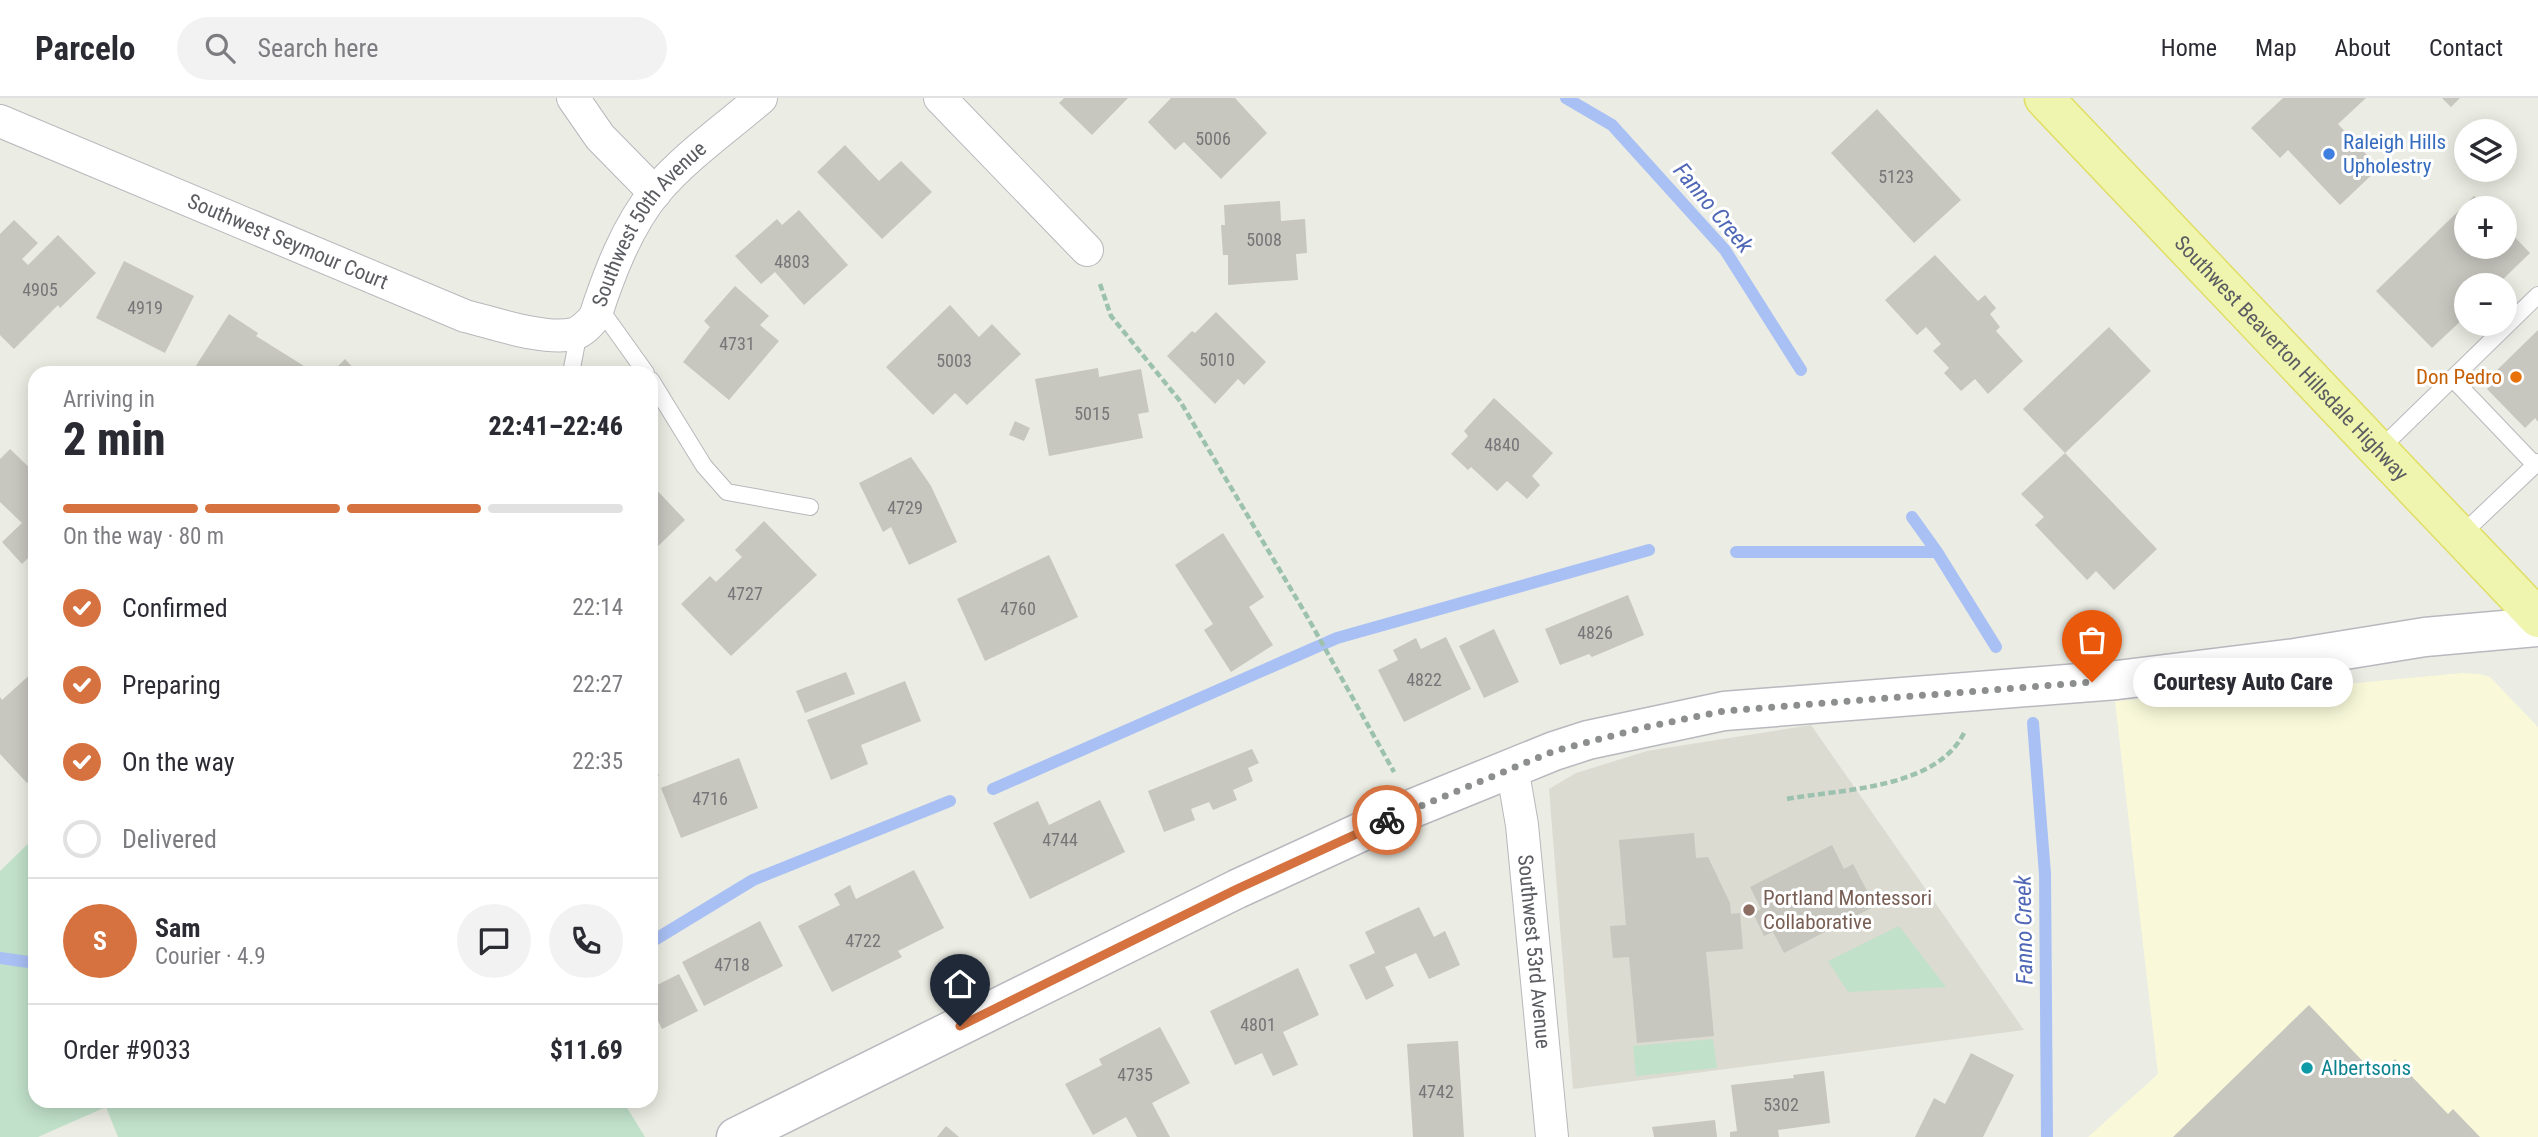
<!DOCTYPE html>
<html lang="en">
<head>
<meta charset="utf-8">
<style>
	:root { --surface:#fff; --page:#f2f2f3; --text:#2b2b33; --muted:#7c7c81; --line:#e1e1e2; --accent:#d5723f }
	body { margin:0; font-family:"Roboto Condensed",sans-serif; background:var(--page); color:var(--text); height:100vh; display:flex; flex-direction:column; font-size:26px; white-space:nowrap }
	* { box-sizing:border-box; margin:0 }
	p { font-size:23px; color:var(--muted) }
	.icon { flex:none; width:38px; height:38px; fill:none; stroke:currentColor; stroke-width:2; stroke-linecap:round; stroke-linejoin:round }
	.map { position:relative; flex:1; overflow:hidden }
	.details { position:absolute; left:28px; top:268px; width:630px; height:742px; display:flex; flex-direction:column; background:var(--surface); border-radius:21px; box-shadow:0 4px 18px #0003 }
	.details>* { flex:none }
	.tools { position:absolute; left:2454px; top:21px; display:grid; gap:14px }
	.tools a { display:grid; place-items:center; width:63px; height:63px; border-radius:50%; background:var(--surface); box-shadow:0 4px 18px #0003; font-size:35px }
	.pin { position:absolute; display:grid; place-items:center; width:60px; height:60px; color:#fff; margin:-72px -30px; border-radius:50% 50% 50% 0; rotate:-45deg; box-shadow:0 0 7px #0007 }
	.pin .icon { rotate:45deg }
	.courier { position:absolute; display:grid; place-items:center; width:70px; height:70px; margin:-35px; border:5px solid #d5723f; border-radius:50%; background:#fff; color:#222; box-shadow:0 2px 9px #0007 }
	.bubble { position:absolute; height:49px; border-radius:24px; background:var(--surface); box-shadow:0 4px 18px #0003; font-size:23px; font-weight:800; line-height:49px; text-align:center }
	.overview em { font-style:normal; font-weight:800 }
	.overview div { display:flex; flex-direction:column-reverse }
	.overview { display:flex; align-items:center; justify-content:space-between; height:119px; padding:0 35px }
	h1 { font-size:46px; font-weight:800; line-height:52px }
	.bar { display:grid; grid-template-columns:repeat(4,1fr); gap:10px 7px; align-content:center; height:84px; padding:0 35px }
	.bar i { height:9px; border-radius:5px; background:var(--line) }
	.bar .current { background:var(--accent) }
	.bar p { grid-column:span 4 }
	.line { display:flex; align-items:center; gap:18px; padding:0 35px; border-top:2px solid var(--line) }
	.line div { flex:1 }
	.round { display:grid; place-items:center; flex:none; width:74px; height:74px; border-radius:37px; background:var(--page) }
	ol { padding:0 35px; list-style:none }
	li { display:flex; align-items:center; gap:21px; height:77px }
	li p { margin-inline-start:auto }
	li .icon { padding:7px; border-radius:50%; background:var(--accent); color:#fff; stroke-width:4 }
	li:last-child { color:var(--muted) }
	li i { width:38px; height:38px; border:4px solid var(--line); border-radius:50% }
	header { display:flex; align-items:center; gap:42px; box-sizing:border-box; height:98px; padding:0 35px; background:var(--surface); border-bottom:2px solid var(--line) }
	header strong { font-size:33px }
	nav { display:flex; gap:38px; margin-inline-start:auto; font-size:24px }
	.search { width:490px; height:63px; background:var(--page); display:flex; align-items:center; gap:18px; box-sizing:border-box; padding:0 24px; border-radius:38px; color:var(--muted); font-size:26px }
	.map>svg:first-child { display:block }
</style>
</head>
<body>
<header>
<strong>Parcelo</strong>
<div class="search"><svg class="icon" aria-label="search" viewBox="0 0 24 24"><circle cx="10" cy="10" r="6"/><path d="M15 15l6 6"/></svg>Search here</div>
<nav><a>Home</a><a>Map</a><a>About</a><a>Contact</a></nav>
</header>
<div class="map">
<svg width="2538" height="1039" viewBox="0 0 2538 1039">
	<rect width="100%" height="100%" fill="#ebece3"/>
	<path fill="#f9f9da" d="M 2462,575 L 2479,576 L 2490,579 L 2538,629 L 2538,1039 L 2088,1039 L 2158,976 L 2115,603 L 2283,592 Z"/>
	<path fill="#dbdbd1" d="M 1811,627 L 2024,932 L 1573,991 L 1549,691 L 1576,675 L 1647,653 Z"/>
	<path fill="#c1e1ca" d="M 35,739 L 35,1003 L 623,1003 L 645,1039 L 118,1039 L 106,1009 L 38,1039 L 0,1039 L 0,773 Z
		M 1899,828 L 1946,889 L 1848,894 L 1828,863 Z
		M 1713,941 L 1717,970 L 1636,978 L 1633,948 Z"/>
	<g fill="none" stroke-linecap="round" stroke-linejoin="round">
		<path stroke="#a9c0f5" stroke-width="12" d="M 1566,0 L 1612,27 L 1725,152 L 1801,272
			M 1912,419 L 1937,454 L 1996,549
			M 1736,454 L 1937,454
			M 2033,625 L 2045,776 L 2047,1039
			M 993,691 L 1337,540 L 1649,452
			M 651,844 L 753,782 L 950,703
			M 0,860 L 35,865"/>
	</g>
	<path fill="#c7c6bf" d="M 1064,0 L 1128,0 L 1092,37 L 1059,5 Z
		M 1171,0 L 1235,0 L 1267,35 L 1221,81 L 1184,44 L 1175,52 L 1148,24 Z
		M 2283,0 L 2366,0 L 2338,26 L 2379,70 L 2340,107 L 2288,52 L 2280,60 L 2251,30 Z
		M 2442,0 L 2460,0 L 2451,9 Z
		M 1877,11 L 1961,102 L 1914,145 L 1831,55 Z
		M 845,47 L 879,83 L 901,63 L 932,94 L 882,141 L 817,74 Z
		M 2474,98 L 2487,110 L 2466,110 L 2466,149 L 2504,149 L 2504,128 L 2530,155 L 2497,187 L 2466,187 L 2466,218 L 2432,250 L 2376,193 Z
		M 1280,103 L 1281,123 L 1305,121 L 1307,155 L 1296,156 L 1298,182 L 1228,187 L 1228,157 L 1223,157 L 1221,127 L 1225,127 L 1224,107 Z
		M 799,112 L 848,167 L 804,207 L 775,174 L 761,186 L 735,158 L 777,121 L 782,127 Z
		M 14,122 L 38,145 L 22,161 L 28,167 L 58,137 L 96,175 L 60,210 L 58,207 L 14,251 L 0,237 L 0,136 Z
		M 1935,157 L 1978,203 L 1985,197 L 1996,210 L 1990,216 L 2000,229 L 1996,233 L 2023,263 L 1988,296 L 1975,281 L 1961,293 L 1944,275 L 1949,270 L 1933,253 L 1941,246 L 1926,229 L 1917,237 L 1885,202 Z
		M 124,163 L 194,198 L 165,255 L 96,220 Z
		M 735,188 L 769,218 L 760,227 L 779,243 L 729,302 L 683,264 L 710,229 L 704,223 Z
		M 950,207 L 979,239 L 992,226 L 1021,256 L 967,307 L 955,295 L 933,317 L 886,269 Z
		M 1216,214 L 1266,264 L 1244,287 L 1238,281 L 1215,306 L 1167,258 L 1192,233 L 1195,235 Z
		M 229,216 L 258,235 L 256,238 L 304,268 L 299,275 L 192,274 Z
		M 2109,229 L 2151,273 L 2065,355 L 2157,451 L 2114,492 L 2096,473 L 2087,482 L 2035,427 L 2044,419 L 2021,396 L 2065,355 L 2023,311 Z
		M 2538,232 L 2538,324 L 2535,320 L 2525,330 L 2487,291 L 2496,282 L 2492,277 Z
		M 345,261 L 358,275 L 331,275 Z
		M 1098,270 L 1099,279 L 1141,271 L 1149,314 L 1138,316 L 1143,340 L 1049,358 L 1035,281 Z
		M 1494,300 L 1553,355 L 1532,378 L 1540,387 L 1527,401 L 1507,383 L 1497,393 L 1471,369 L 1468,372 L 1451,356 L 1468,338 L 1464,333 Z
		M 1015,323 L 1030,330 L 1024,343 L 1009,337 Z
		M 10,351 L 35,375 L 35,411 L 29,417 L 35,424 L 35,453 L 22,466 L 2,444 L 22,425 L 0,404 L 0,361 Z
		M 911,359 L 931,388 L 957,444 L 909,467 L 891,429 L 883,434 L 859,385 Z
		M 651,386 L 685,422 L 651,455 Z
		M 764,423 L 817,477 L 731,558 L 681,506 L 710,478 L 716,484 L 742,459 L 735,452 Z
		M 1223,435 L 1264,499 L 1249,509 L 1273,547 L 1231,574 L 1204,532 L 1213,526 L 1175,467 Z
		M 1049,457 L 1078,519 L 985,563 L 957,501 Z
		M 1628,497 L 1644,537 L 1592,559 L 1589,556 L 1560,567 L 1545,531 Z
		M 1494,531 L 1519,584 L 1484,600 L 1459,548 Z
		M 1446,539 L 1471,591 L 1404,624 L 1378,572 L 1398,562 L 1393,552 L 1416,540 L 1421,551 Z
		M 35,572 L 35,677 L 27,685 L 0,656 L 0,599 L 2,602 Z
		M 846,574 L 855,596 L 805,615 L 796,593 Z
		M 905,583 L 921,623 L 861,647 L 868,666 L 831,682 L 807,622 Z
		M 1252,651 L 1259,665 L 1248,670 L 1253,683 L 1233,692 L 1237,702 L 1213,712 L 1209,704 L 1191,711 L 1195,722 L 1164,734 L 1148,693 Z
		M 651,658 L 659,678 L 651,681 Z
		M 739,660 L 758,710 L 681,740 L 661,690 Z
		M 1100,702 L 1125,754 L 1030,801 L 993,725 L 1038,703 L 1049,727 Z
		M 1694,735 L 1696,760 L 1708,759 L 1730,805 L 1731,816 L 1740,815 L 1743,851 L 1706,854 L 1714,938 L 1637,945 L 1629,859 L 1613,860 L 1610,828 L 1626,827 L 1619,742 Z
		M 1832,747 L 1844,771 L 1853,766 L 1875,808 L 1784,855 L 1773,834 L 1764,838 L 1753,815 L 1761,811 L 1750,789 Z
		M 914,772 L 944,830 L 898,853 L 902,859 L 832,894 L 798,828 L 840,807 L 834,796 L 850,787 L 856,801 Z
		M 1419,809 L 1434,839 L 1445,833 L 1460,867 L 1429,881 L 1416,855 L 1385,869 L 1394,888 L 1366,902 L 1349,867 L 1375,855 L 1365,834 Z
		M 760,823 L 783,868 L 704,908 L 682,864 Z
		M 1298,870 L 1319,917 L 1283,934 L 1298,967 L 1273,978 L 1262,955 L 1235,967 L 1210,913 Z
		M 679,876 L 698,913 L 662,931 L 651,909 L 651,890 Z
		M 2309,907 L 2377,978 L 2395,961 L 2448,1016 L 2453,1011 L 2480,1039 L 2173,1039 Z
		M 1160,929 L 1190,985 L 1152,1005 L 1170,1039 L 1137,1039 L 1126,1019 L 1093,1037 L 1065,986 L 1102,967 L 1099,961 Z
		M 1458,943 L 1464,1039 L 1413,1039 L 1407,946 Z
		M 1971,955 L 2014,977 L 1983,1039 L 1915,1039 L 1934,1000 L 1945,1006 Z
		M 1824,973 L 1830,1025 L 1778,1032 L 1779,1039 L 1730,1039 L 1730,1034 L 1737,1033 L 1731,987 L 1794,980 L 1793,977 Z
		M 1715,1022 L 1717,1039 L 1654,1039 L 1652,1029 Z
		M 946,1028 L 959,1039 L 937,1039 Z"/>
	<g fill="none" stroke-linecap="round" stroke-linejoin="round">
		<g stroke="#b8b8bd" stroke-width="18">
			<path id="lane" d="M 598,208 L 646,275
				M 571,275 L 579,234
				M 2452,280 L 2535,367
				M 651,282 L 704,368 L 727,394 L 810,409
				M 2378,353 L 2538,197
				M 2460,438 L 2538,364"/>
		</g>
		<g stroke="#b8b8bd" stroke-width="34">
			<g id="street">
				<path d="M 573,0 L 600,39 L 655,95"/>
				<path d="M 940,0 L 1087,152"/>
				<path id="s1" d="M 0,23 L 465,218 C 494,225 545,243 574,236 C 583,233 589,226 595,219 C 609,176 627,128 656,93 C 686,58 726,30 761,0"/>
				<path id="s2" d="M 1512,669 L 1522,727 L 1552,1039"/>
			</g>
		</g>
		<g stroke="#b8b9bf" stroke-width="41">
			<path id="secondary" d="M 736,1039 L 1237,791 L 1411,711 L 1554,653 L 1588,642 L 1724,613 L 2117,582 L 2295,560 L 2425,539 L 2538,529"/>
		</g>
		<g stroke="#e1de66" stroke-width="41">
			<g id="primary">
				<path id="s3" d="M 2044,0 L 2538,520"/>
			</g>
		</g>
		<path stroke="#9cc1af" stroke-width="4.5" stroke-dasharray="7 3.5" stroke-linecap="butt" d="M 1100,186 L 1111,218 L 1180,303 L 1308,520 L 1394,674
			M 1787,701 C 1842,691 1936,691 1964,635"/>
		<use href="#lane" stroke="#fff" stroke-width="16"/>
		<use href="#street" stroke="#fff" stroke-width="32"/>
		<use href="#secondary" stroke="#fff" stroke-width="38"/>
		<use href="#primary" stroke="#eff5ae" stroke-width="38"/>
	</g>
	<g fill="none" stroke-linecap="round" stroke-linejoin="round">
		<path stroke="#8d8e8e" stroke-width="7" stroke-dasharray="0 12.6" d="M 1387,722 L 1554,653 L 1646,629 L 1724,613 L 2092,584"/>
		<path stroke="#d5723f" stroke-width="9" d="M 960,928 L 1237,791 L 1387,722"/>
	</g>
	<circle fill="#3f7fe0" stroke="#fff" stroke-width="2.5" cx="2329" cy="56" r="7"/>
	<circle fill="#e8710a" stroke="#fff" stroke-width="2.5" cx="2516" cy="279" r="7"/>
	<circle fill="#8d6e63" stroke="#fff" stroke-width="2.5" cx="1749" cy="812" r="7"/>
	<circle fill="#0f9aa8" stroke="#fff" stroke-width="2.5" cx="2307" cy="970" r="7"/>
	<g text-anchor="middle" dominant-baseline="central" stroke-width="6" stroke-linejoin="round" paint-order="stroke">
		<g font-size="18" fill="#767678">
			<text x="1213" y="40">5006</text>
			<text x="1896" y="78">5123</text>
			<text x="1264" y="141">5008</text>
			<text x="792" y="163">4803</text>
			<text x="40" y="191">4905</text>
			<text x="145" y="209">4919</text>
			<text x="737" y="245">4731</text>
			<text x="1217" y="261">5010</text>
			<text x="954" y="262">5003</text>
			<text x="1092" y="315">5015</text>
			<text x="1502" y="346">4840</text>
			<text x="905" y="409">4729</text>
			<text x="745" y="495">4727</text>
			<text x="1018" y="510">4760</text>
			<text x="1595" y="534">4826</text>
			<text x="1424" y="581">4822</text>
			<text x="710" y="700">4716</text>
			<text x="1060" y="741">4744</text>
			<text x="863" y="842">4722</text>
			<text x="732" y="866">4718</text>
			<text x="1258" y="926">4801</text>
			<text x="1135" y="976">4735</text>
			<text x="1436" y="993">4742</text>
			<text x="1781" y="1006">5302</text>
		</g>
		<g font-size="21" fill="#366cbe" stroke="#fff" text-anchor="start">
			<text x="2343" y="44">Raleigh Hills<tspan x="2343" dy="24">Upholestry</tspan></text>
		</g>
		<g font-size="21" fill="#5b5c61" stroke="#fff">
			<text stroke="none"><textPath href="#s1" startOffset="752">Southwest 50th Avenue</textPath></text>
			<text stroke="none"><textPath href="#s1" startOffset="312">Southwest Seymour Court</textPath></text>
			<text stroke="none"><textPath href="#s3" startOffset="359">Southwest Beaverton Hillsdale Highway</textPath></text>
			<text stroke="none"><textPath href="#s2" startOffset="186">Southwest 53rd Avenue</textPath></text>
		</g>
		<g font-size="21" fill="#c56008" stroke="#fff" text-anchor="end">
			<text x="2502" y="279">Don Pedro</text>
		</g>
		<g font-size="21" fill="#785e54" stroke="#fff" text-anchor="start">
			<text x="1763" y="800">Portland Montessori<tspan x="1763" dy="24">Collaborative</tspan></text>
		</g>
		<g font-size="21" fill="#0d838f" stroke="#fff" text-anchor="start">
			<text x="2321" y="970">Albertsons</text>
		</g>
		<g font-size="23" font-style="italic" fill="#4f67b5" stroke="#fff">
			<text transform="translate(1713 110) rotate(50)">Fanno Creek</text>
			<text transform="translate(2024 832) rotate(-91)">Fanno Creek</text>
		</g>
	</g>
</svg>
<div class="tools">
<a><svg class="icon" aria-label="layers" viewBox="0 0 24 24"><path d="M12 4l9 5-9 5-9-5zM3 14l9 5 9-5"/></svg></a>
<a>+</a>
<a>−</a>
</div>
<div class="pin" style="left:2092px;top:584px;background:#ea580c"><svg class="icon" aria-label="bag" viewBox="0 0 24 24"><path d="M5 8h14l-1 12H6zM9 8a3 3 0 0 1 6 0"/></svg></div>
<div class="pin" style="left:960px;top:928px;background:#1f2937"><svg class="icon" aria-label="home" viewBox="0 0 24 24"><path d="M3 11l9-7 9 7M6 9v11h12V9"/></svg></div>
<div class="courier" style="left:1387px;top:722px"><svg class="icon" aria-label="bike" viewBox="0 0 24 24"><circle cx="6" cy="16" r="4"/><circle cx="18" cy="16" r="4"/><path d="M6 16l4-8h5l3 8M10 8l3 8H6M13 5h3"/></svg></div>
<div class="bubble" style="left:2133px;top:560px;width:220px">Courtesy Auto Care</div>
<section class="details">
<div class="overview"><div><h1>2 min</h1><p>Arriving in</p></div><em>22:41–22:46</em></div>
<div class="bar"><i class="current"></i><i class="current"></i><i class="current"></i><i></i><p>On the way · 80 m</p></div>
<ol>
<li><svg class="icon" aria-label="check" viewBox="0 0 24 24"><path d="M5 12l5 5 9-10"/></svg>Confirmed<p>22:14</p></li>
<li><svg class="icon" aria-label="check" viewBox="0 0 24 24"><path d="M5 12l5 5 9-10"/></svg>Preparing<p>22:27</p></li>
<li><svg class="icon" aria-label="check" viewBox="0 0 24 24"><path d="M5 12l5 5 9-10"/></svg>On the way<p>22:35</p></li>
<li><i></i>Delivered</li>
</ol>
<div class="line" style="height:126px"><b class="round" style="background:var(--accent);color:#fff">S</b><div><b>Sam</b><p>Courier · 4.9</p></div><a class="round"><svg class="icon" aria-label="chat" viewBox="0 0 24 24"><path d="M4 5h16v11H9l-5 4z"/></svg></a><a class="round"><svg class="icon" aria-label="phone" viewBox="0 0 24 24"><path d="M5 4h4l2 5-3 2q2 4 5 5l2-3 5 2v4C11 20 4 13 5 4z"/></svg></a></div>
<div class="line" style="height:91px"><div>Order #9033</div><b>$11.69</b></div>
</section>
</div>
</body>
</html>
